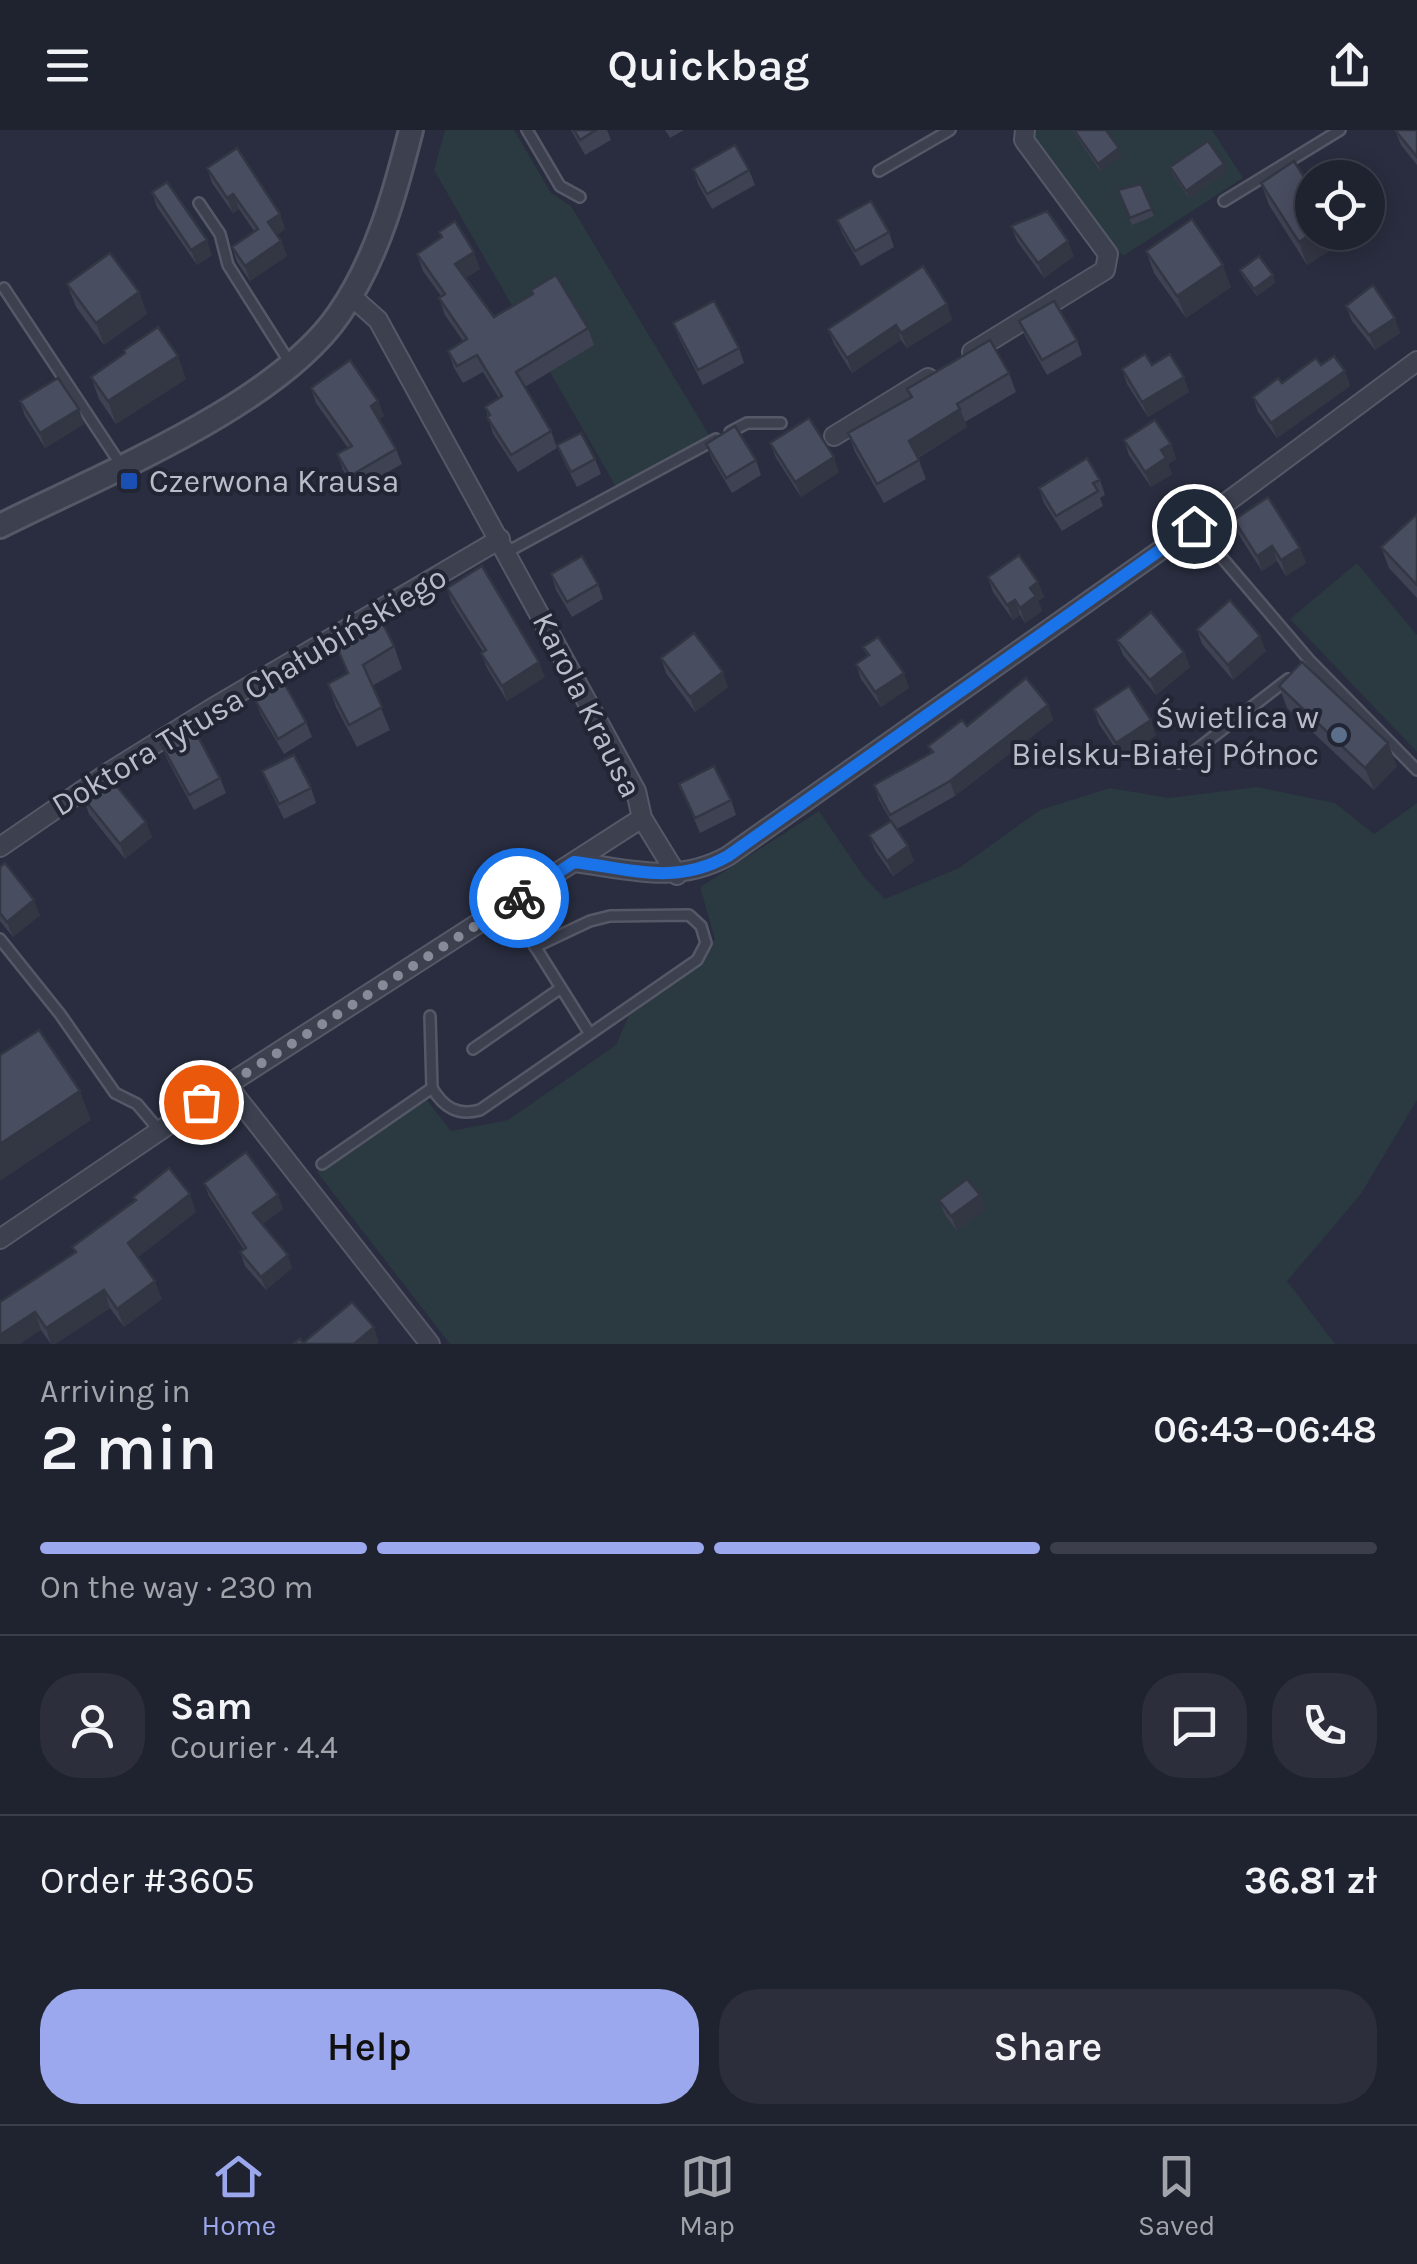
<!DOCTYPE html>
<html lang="en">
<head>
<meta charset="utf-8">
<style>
	:root { --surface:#1f222f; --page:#2c2f3b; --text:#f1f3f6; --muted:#a1a4aa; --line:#3c3f4b; --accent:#9ca8ed }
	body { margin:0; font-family:Karla,sans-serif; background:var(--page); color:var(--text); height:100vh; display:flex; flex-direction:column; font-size:38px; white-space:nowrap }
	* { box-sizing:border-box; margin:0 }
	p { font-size:32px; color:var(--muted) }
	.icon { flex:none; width:55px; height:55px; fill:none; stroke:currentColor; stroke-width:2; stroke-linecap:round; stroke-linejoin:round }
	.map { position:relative; height:1214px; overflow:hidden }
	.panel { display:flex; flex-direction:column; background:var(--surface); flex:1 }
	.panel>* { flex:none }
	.tools { position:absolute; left:1295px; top:30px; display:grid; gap:20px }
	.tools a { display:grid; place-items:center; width:90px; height:90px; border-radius:50%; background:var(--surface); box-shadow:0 5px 25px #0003,0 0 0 2px var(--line); font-size:50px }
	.pin { position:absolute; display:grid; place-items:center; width:85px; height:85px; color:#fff; margin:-42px; border:5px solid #fff; border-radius:50%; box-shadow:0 2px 10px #0007 }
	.courier { position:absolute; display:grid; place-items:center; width:100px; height:100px; margin:-50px; border:8px solid #1a73e8; border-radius:50%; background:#fff; color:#222; box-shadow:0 2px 12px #0007 }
	.headline em { font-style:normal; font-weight:600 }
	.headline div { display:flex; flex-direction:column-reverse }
	.headline { display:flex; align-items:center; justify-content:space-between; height:170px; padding:0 40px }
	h1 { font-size:65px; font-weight:600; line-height:75px }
	.bar { display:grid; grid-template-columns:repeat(4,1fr); gap:15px 10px; align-content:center; height:120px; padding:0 40px }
	.bar i { height:12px; border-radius:8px; background:var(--line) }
	.bar .active { background:var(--accent) }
	.bar p { grid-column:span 4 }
	.line { display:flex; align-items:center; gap:25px; padding:0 40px; border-top:2px solid var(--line) }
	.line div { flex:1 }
	.round { display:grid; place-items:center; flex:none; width:105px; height:105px; border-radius:40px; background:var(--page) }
	.action { display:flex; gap:20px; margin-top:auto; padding:20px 40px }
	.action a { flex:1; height:115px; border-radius:40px; background:var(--accent); color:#111; font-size:40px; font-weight:600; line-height:115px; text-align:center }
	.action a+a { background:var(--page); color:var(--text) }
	header { display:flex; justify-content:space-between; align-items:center; height:130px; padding:0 40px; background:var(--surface); font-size:45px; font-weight:600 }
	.tab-bar { display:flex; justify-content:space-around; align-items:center; height:140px; border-top:2px solid var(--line); background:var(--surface); font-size:28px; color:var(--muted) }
	.tab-bar a { display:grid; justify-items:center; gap:5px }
	.tab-bar .active { color:var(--accent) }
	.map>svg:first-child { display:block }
</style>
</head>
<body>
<header><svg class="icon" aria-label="menu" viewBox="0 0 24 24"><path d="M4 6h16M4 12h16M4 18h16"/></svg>Quickbag<svg class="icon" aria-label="share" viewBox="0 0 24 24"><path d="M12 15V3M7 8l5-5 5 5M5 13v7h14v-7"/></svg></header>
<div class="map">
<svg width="1417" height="1214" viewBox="0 0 1417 1214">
	<rect width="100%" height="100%" fill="#292d3f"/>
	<path fill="#2b3940" d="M 445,0 L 514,0 L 551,63 L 571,76 L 709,305 L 616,357 L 434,40 Z
		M 1035,0 L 1212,0 L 1243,48 L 1123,126 L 1031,5 Z
		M 1357,433 L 1417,505 L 1417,622 L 1290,489 Z
		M 1257,657 L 1335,673 L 1374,704 L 1417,673 L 1417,970 L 1361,1064 L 1287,1151 L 1335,1214 L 450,1214 L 317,1042 L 425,968 L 451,1001 L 508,990 L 616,915 L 632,878 L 699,834 L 715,809 L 700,757 L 819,681 L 864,747 L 885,769 L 959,738 L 1040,680 L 1110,658 L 1169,668 Z"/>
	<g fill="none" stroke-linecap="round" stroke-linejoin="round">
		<g stroke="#555866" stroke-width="14">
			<path id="service" d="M 527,0 L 560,56 L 580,67
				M 879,41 L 950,0
				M 1224,71 L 1340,0
				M 199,73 L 220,104 L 228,135 L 290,233
				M 4,158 L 121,335
				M 730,302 L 747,293 L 781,293
				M 1195,396 L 1310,531 L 1417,640
				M 507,422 L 716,309
				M 1179,633 L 1288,549
				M 509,775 L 590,904
				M 0,809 L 60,884 L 115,963 L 137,974 L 159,1000
				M 430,886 L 432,958 C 444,978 458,986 480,980 L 697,830 L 706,813 L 701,796 L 689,785 L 610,786 L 590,791 L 535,817
				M 473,919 L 561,858
				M 322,1034 L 432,958"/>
		</g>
		<g stroke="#555866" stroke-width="22">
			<path id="minor" d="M 972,222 L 1105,140 L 1108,124 L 1024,10 L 1025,0
				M 834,306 L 928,248
				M 642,688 L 677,745
				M 0,717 L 111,641 L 211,579 L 500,409
				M 574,732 C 630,739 676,755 728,726 L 1195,396 L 1417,231
				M 227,955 L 430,1214
				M 0,1109 L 227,955 L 642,688 L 636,661 L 378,190 L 351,166"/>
		</g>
		<g stroke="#555866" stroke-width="28">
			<path id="tertiary" d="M 0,396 C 101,345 276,276 339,184 C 377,129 395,63 411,0"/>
		</g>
		<use href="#service" stroke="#3d404f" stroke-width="9"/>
		<use href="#minor" stroke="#3d404f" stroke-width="18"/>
		<use href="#tertiary" stroke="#3d404f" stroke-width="22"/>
	</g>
	<path fill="#3f4253" d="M 571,0 L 607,0 L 611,10 L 585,25 Z
		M 665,0 L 684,0 L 670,8 Z
		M 1072,0 L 1106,0 L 1119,18 L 1122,26 L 1100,41 Z
		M 1395,0 L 1417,0 L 1417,35 L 1401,15 Z
		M 1170,37 L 1227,42 L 1189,68 L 1173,45 Z
		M 207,38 L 280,84 L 285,99 L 277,105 L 281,111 L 287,126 L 250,151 L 237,132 L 232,117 L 254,101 L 239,79 L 233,83 L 212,53 Z
		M 693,39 L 749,40 L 755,55 L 712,79 L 698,54 Z
		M 1261,53 L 1312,102 L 1336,102 L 1340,114 L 1307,135 L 1269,75 Z
		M 1141,54 L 1154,86 L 1132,95 L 1118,60 Z
		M 152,62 L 212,125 L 197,135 L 157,77 Z
		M 837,90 L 889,102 L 894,117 L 861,136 L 843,105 Z
		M 1011,96 L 1074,126 L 1044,148 L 1017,111 Z
		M 439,102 L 480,139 L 466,148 L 494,187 L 588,198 L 594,215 L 525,257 L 551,301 L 557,318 L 518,342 L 493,304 L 485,277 L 499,268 L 483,242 L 463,253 L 454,238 L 448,221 L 463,211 L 445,185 L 439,168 L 441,166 L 423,141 L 417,124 L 441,107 Z
		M 1146,121 L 1231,157 L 1186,188 L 1154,143 Z
		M 1240,140 L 1273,145 L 1275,153 L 1257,166 L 1243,147 Z
		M 67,154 L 139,162 L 147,184 L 104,215 L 76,177 Z
		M 947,174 L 952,190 L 907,218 L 901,210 L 852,243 L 834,214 L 828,199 Z
		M 1346,176 L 1400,203 L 1375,220 L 1352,191 Z
		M 1019,191 L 1077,210 L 1082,225 L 1047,245 L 1025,206 Z
		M 673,193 L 739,218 L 744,233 L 703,255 L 679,208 Z
		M 1152,235 L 1189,262 L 1148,287 L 1127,254 L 1122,239 Z
		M 1321,235 L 1345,241 L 1350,256 L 1277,308 L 1258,282 L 1253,267 Z
		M 1009,243 L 1016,262 L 965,292 L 967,297 L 918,328 L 926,349 L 884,373 L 855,322 L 848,303 L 910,268 L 907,259 Z
		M 91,247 L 186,249 L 116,294 L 99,269 Z
		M 311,258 L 378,271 L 384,286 L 379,289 L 396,319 L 402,334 L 355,361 L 343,340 L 337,324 L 348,318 L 316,273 Z
		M 20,271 L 84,294 L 45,318 L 25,286 Z
		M 1124,310 L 1171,314 L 1176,329 L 1168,334 L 1172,344 L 1151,357 L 1129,325 Z
		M 770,313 L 839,342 L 801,367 L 776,328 Z
		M 706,314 L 756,330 L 761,345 L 732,363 L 712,329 Z
		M 557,315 L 595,329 L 601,344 L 577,357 L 563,330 Z
		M 1100,350 L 1105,365 L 1100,368 L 1103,376 L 1062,401 L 1044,373 L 1039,358 Z
		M 1417,384 L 1417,468 L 1389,438 L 1381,417 Z
		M 1234,390 L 1300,418 L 1306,433 L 1286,446 L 1277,431 L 1262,441 L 1239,405 Z
		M 551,444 L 598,454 L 603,469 L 572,487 L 556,460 Z
		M 988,447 L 1038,452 L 1044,467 L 1038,471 L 1042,481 L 1025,493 L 1020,485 L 1013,490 L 993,462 Z
		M 447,458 L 545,547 L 507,571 L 487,538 L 481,523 L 483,522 L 452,473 Z
		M 1197,499 L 1266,521 L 1233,550 L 1202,514 Z
		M 1117,510 L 1184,522 L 1190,537 L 1156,565 L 1123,525 Z
		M 394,516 L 402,539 L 372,556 L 390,600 L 357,617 L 336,577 L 328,554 Z
		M 863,517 L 909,558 L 881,577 L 861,549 L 856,534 L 867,526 Z
		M 661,528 L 728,557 L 695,582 L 666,543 Z
		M 1279,556 L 1397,636 L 1374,660 L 1287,578 Z
		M 255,570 L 306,592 L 312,607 L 284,624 L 261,585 Z
		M 1048,575 L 1053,590 L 955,666 L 897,699 L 908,716 L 914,731 L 893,746 L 875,720 L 869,705 L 891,691 L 879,670 L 874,655 L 931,623 L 928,616 L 967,596 Z
		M 1094,579 L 1156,605 L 1122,628 L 1099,594 Z
		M 161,614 L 220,648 L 226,663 L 194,680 L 167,629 Z
		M 262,641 L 311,658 L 316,673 L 284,689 L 268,656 Z
		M 679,654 L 731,670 L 736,685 L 700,703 Z
		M 84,669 L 146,692 L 152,707 L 125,729 L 89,684 Z
		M 0,737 L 40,785 L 13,807 L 0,791 Z
		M 204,1053 L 278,1065 L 283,1079 L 262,1094 L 292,1138 L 266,1160 L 245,1136 L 240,1122 L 244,1120 L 209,1066 Z
		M 980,1065 L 985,1080 L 957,1101 L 945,1085 L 939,1070 Z
		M 133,1067 L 196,1082 L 138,1127 L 162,1169 L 124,1197 L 110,1178 L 55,1214 L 51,1214 L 41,1200 L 0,1214 L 75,1123 L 72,1117 L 135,1071 Z"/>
	<path fill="#333643" d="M 1119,18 L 1122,26 L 1100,41 L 1098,34 Z
		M 1224,34 L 1227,42 L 1189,68 L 1186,61 Z
		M 233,64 L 239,79 L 233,83 L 227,68 Z
		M 280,84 L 285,99 L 274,107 L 268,92 Z
		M 1314,102 L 1336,102 L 1340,114 L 1307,135 L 1299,112 Z
		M 207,110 L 212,125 L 197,135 L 191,120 Z
		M 281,111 L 287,126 L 250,151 L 245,136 Z
		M 1068,111 L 1074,126 L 1044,148 L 1038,133 Z
		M 474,122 L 480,139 L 461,151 L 455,134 Z
		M 1223,135 L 1231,157 L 1186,188 L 1177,166 Z
		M 1273,145 L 1275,153 L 1257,166 L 1254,159 Z
		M 139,162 L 147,184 L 104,215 L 96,193 Z
		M 947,174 L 952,190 L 907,218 L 901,203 Z
		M 1395,188 L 1400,203 L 1375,220 L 1369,205 Z
		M 896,195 L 901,210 L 852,243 L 847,228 Z
		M 178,226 L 186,249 L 116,294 L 108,271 Z
		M 1345,241 L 1350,256 L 1277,308 L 1271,293 Z
		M 1184,247 L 1189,262 L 1148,287 L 1142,272 Z
		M 378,271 L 384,286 L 376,291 L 371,276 Z
		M 79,279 L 84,294 L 45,318 L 40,303 Z
		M 960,279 L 967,297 L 915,329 L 909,311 Z
		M 1171,314 L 1176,329 L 1168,334 L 1172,344 L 1151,357 L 1145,342 L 1161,320 Z
		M 834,327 L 839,342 L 801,367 L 795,352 Z
		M 1272,416 L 1277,431 L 1262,441 L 1257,426 Z
		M 1300,418 L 1306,433 L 1286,446 L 1281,430 Z
		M 1038,452 L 1044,467 L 1038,471 L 1042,481 L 1025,493 L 1020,478 L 1030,458 Z
		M 1015,470 L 1020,485 L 1013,490 L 1007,475 Z
		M 1260,506 L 1266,521 L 1233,550 L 1228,535 Z
		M 1184,522 L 1190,537 L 1156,565 L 1150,550 Z
		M 539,532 L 545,547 L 507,571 L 502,556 Z
		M 723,542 L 728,557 L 695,582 L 690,567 Z
		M 904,543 L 909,558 L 881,577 L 875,562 Z
		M 1048,575 L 1053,590 L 955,666 L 950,651 Z
		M 1151,590 L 1156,605 L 1122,628 L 1116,613 Z
		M 1388,613 L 1397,636 L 1374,660 L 1365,638 Z
		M 146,692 L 152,707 L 125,729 L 120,714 Z
		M 908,716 L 914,731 L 893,746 L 887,731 Z
		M 34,770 L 40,785 L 13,807 L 7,792 Z
		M 80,961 L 91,990 L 0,1051 L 0,1014 Z
		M 190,1064 L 196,1082 L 134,1130 L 128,1113 Z
		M 278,1065 L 283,1079 L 258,1097 L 253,1083 Z
		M 980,1065 L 985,1080 L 957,1101 L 951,1086 Z
		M 288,1125 L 292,1138 L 266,1160 L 261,1147 Z
		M 155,1151 L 162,1169 L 124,1197 L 117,1179 Z
		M 104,1160 L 110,1178 L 55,1214 L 51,1214 L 46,1198 Z
		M 35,1182 L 41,1200 L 20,1214 L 0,1214 L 0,1205 Z
		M 374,1197 L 379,1212 L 377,1214 L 354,1214 Z"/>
	<path fill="#494d60" stroke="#333643" stroke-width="2.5" d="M 574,0 L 596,0 L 580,10 Z
		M 1074,0 L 1106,0 L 1119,18 L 1098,34 Z
		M 1395,0 L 1417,0 L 1417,27 Z
		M 1208,11 L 1224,34 L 1186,61 L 1170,37 Z
		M 735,15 L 749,40 L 707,64 L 693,39 Z
		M 237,18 L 280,84 L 268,92 L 281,111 L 245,136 L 232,117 L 258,99 L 233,64 L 227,68 L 207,38 Z
		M 1294,31 L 1312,60 L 1312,102 L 1314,102 L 1299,112 L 1261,53 Z
		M 167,52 L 207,110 L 191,120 L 152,62 Z
		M 1141,54 L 1152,79 L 1130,88 L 1118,60 Z
		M 871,71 L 889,102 L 855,121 L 837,90 Z
		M 1047,81 L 1068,111 L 1038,133 L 1011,96 Z
		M 1192,89 L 1223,135 L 1177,166 L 1146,121 Z
		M 455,91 L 474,122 L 455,134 L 494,187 L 533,164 L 531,160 L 556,145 L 588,198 L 516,242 L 551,301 L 511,325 L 487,287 L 490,285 L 485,277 L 502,266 L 477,225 L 457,236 L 448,221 L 467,209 L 439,168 L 445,164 L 417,124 L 442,107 L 439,102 Z
		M 110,123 L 139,162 L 96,193 L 67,154 Z
		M 1259,126 L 1273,145 L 1254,159 L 1240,140 Z
		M 923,136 L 947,174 L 901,203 L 896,195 L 847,228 L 828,199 Z
		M 1373,155 L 1395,188 L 1369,205 L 1346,176 Z
		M 714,171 L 739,218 L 698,240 L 673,193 Z
		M 1054,171 L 1077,210 L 1042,230 L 1019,191 Z
		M 158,197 L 178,226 L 108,271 L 91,247 L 125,223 L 124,220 Z
		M 990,210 L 1009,243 L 957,274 L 960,279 L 909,311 L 919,330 L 877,354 L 848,303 L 912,267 L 907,259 Z
		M 1145,224 L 1152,235 L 1170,224 L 1184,247 L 1142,272 L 1122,239 Z
		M 1334,226 L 1345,241 L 1271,293 L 1253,267 L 1278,248 L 1282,253 L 1316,228 L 1321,235 Z
		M 350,230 L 378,271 L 371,276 L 396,319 L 350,346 L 337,324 L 352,316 L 311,258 Z
		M 58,248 L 79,279 L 40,303 L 20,271 Z
		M 809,288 L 834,327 L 795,352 L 770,313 Z
		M 1155,290 L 1171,314 L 1161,320 L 1166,328 L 1145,342 L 1124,310 Z
		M 735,296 L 756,330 L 726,348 L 706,314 Z
		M 581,303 L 595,329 L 571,342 L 557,315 Z
		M 1087,328 L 1100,350 L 1093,353 L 1098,361 L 1056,386 L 1039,358 Z
		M 1268,367 L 1300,418 L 1281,430 L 1272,416 L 1257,426 L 1234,390 Z
		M 1417,384 L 1417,455 L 1381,417 Z
		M 1019,425 L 1038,452 L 1030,458 L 1036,466 L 1020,478 L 1015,470 L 1007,475 L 988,447 Z
		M 582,426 L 598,454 L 567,472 L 551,444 Z
		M 482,436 L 539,532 L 502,556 L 481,523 L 486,520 L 447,458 Z
		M 1230,470 L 1260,506 L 1228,535 L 1197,499 Z
		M 1151,482 L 1184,522 L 1150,550 L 1117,510 Z
		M 381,490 L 394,516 L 363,535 L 382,577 L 349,595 L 328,554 L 348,543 L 336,515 Z
		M 694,503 L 723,542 L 690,567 L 661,528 Z
		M 878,507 L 904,543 L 875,562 L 856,534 L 869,525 L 863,517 Z
		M 1302,532 L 1388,613 L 1365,638 L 1279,556 Z
		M 1026,548 L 1048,575 L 950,651 L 890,685 L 874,655 L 933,622 L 928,616 L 962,590 L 967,596 Z
		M 284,553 L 306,592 L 278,609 L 255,570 Z
		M 1129,556 L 1151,590 L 1116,613 L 1094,579 Z
		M 193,597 L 220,648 L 189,665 L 161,614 Z
		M 294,625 L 311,658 L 279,674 L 262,641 Z
		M 714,636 L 731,670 L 695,688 L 679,654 Z
		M 110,648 L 146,692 L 120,714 L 84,669 Z
		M 891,691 L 908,716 L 887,731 L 869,705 Z
		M 5,733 L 34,770 L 7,792 L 0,783 L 0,737 Z
		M 39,900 L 80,961 L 0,1014 L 0,925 Z
		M 246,1022 L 278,1065 L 253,1083 L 288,1125 L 261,1147 L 240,1122 L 246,1118 L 204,1053 Z
		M 169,1038 L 190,1064 L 128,1113 L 155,1151 L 117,1179 L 104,1160 L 46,1198 L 35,1182 L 0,1205 L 0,1172 L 76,1122 L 72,1117 L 136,1070 L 133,1067 Z
		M 967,1049 L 980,1065 L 951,1086 L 939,1070 Z
		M 352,1172 L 374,1197 L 354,1214 L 293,1214 L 300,1209 L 303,1213 Z"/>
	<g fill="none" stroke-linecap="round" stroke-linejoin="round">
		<path stroke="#878a99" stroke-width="10" stroke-dasharray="0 18" d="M 201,972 L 519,768"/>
		<path stroke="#1a73e8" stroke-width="12" d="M 519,768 L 574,732 C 631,739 675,756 728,726 L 1194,396"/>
	</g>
	<rect fill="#1a4fb4" stroke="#222534" stroke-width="4" x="119" y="341" width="20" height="20" rx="5"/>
	<circle fill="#5c6f8a" stroke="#222534" stroke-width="4" cx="1339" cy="605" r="10"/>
	<g text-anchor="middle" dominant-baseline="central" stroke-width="8" stroke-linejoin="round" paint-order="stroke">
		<g font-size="32" fill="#babcc9" stroke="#222534" text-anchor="start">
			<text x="149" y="351">Czerwona Krausa</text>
			<text x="1319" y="587" text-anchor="end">Świetlica w<tspan x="1319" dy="37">Bielsku-Białej Północ</tspan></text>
		</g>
		<g font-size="32" fill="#babcc9" stroke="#222534">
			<text transform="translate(249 561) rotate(-31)">Doktora Tytusa Chałubińskiego</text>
			<text transform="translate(587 575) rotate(63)">Karola Krausa</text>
		</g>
	</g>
</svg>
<div class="tools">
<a><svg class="icon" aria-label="locate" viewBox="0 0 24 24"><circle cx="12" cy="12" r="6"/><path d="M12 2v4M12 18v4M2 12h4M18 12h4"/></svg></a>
</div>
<div class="pin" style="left:201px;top:972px;background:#ea580c"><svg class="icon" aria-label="bag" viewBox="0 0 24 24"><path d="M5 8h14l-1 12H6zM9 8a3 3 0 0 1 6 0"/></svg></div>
<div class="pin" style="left:1194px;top:396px;background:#1f2937"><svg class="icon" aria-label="home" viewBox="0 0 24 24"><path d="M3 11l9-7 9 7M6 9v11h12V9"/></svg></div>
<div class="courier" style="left:519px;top:768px"><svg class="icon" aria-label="bike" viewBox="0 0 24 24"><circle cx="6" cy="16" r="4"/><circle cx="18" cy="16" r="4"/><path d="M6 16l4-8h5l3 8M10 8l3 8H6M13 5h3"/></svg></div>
</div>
<section class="panel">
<div class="headline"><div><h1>2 min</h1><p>Arriving in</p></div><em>06:43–06:48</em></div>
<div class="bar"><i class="active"></i><i class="active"></i><i class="active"></i><i></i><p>On the way · 230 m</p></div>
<div class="line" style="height:180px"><a class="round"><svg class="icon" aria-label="person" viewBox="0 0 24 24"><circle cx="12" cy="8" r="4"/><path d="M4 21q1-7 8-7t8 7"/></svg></a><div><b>Sam</b><p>Courier · 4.4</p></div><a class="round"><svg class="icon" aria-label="chat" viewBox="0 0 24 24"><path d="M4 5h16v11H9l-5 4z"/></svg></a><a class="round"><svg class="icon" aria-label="phone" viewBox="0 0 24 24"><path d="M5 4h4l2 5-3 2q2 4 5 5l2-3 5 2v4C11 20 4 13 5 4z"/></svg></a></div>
<div class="line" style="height:130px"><div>Order #3605</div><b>36.81 zł</b></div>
<div class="action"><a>Help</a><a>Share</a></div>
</section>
<nav class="tab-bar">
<a class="active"><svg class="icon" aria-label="home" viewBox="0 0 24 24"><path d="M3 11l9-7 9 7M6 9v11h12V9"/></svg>Home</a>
<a><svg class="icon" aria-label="map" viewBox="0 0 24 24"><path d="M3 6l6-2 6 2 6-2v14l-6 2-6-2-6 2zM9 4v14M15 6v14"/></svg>Map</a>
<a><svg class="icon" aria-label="saved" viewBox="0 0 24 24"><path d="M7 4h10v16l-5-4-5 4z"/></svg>Saved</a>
</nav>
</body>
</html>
